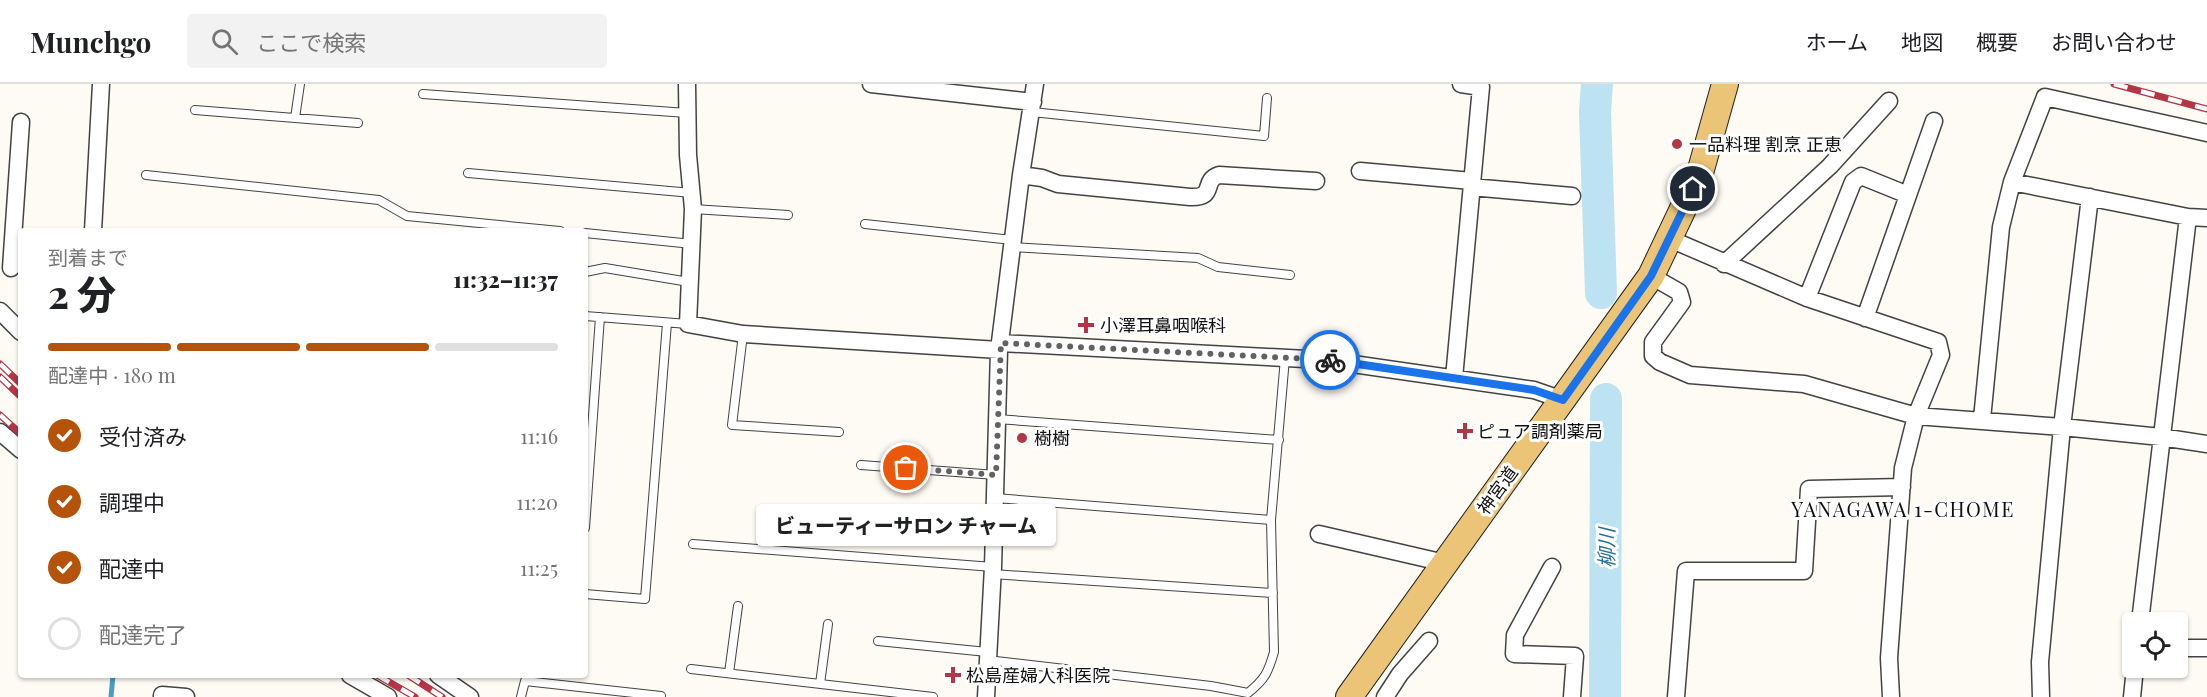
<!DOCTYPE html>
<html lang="ja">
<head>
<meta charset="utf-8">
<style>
	:root { --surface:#fff; --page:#f2f2f2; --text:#202124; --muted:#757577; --line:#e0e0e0; --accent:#b45309 }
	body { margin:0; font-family:"Playfair Display","Noto Sans JP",serif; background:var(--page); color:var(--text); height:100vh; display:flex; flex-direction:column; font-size:22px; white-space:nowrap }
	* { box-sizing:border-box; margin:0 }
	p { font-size:20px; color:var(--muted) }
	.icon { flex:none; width:33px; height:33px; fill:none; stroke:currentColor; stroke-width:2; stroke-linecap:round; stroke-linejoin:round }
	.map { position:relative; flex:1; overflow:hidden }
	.drawer { position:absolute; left:18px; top:144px; width:570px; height:450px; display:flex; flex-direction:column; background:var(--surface); border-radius:6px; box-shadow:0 2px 4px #0004 }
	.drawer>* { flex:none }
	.tools { position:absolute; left:2122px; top:528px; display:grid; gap:12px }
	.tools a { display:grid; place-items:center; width:66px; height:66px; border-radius:6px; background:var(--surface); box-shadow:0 2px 4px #0004; font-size:30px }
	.pin { position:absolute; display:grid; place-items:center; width:51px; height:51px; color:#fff; margin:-26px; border:3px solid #fff; border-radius:50%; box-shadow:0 2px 6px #0007 }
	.courier { position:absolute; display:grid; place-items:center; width:60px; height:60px; margin:-30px; border:4px solid #1a73e8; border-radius:50%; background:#fff; color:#222; box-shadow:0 2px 8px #0007 }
	.bubble { position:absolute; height:42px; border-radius:6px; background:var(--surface); box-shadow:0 2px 4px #0004; font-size:20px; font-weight:800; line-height:42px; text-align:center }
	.head em { font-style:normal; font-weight:800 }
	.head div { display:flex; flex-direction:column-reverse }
	.head { display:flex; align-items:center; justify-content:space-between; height:102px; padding:0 30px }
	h1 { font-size:39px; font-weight:800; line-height:45px }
	.bar { display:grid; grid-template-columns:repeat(4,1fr); gap:9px 6px; align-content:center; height:72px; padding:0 30px }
	.bar i { height:8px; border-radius:4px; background:var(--line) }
	.bar .active { background:var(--accent) }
	.bar p { grid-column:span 4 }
	ol { padding:0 30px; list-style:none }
	li { display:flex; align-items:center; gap:18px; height:66px }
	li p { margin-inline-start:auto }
	li .icon { padding:6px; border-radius:50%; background:var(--accent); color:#fff; stroke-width:4 }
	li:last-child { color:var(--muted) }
	li i { width:33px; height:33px; border:3px solid var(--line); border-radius:50% }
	header { display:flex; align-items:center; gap:36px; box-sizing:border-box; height:84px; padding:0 30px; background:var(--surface); border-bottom:2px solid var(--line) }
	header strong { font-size:28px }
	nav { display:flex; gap:33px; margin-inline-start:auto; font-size:21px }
	.search { width:420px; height:54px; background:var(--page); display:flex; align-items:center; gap:15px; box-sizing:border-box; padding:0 21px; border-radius:6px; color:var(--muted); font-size:22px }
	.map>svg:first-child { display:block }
</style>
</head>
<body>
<header>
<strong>Munchgo</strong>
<div class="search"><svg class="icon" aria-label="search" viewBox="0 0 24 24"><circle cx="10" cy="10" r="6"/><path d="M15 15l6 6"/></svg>ここで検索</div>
<nav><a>ホーム</a><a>地図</a><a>概要</a><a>お問い合わせ</a></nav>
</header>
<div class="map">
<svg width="2207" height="613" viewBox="0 0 2207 613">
	<rect width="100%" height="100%" fill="#fefbf4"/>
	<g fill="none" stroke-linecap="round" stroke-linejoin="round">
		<path stroke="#4b9dc1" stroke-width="5" d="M 111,613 L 113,591"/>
		<path stroke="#bde2f1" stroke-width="32" d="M 1597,0 L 1595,28 L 1601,209
			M 1605,613 L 1606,315"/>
		<g stroke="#434343" stroke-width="10">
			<path id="lane" d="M 423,10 L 687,29
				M 195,26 L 358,39
				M 1032,28 L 1264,52 L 1267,14
				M 295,34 L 300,0
				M 468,89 L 692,109
				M 146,91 L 379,116 L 407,132 L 560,147
				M 693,125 L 788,131
				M 865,140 L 1012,156
				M 585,149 L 692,160
				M 1012,163 L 1198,174 L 1218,183 L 1290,191
				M 585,188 L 605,184 L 689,198
				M 585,232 L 688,240
				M 743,250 L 732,341 L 839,348
				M 997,335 L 1279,356
				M 861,381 L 996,391
				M 995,414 L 1271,436
				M 585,444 L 600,233
				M 693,460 L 993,483
				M 992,490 L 1273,509
				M 585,510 L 645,515 L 667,239
				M 878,557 L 987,568
				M 987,576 L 1211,602 L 1248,609 C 1265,595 1268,589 1274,568 L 1271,436 L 1285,274
				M 691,585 L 933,613
				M 729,589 L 738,522
				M 820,600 L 828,540
				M 521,613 L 525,597 L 661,612"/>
		</g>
		<g stroke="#434343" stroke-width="19">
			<path id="street" d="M 687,0 L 688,71 L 693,125 L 688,240 L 743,250 L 999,266
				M 871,0 L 1033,18
				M 1360,87 L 1472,97
				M 1021,91 L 1042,94 L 1058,100 L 1190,113 C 1217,114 1201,97 1219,91 L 1316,97
				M 2012,98 L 2045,13 L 2207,49
				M 1471,103 L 1572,112
				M 93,147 L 101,0
				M 1670,155 L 1807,214 L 1938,258 L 1941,271 L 1916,332 L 1903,384 L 1889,574 L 1891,613
				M 1724,180 L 1830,82 L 1889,17
				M 11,184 L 21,38
				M 1651,192 L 1679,208 L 1682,218 L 1653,258 L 1653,272 L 1660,278 L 1690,291 L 1804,300 L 1916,332 L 2062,343 L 2161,353 L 2207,360
				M 1807,214 L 1853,98 L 1861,92 L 1908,111
				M 0,227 L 21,248
				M 1865,234 L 1934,37
				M 1001,259 L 1325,276 L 1534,306 L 1563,316
				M 1454,294 L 1481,3 L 1461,0
				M 1982,335 L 2001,143 L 2012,98 L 2188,133 L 2207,134
				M 0,348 L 21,366
				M 1319,450 L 1445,479
				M 1552,483 L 1515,551 L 1514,570 L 1575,572 L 1572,613
				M 2140,538 L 2188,133
				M 2178,564 L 2207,564
				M 350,591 L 388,613
				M 438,591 L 470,613
				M 162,613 L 162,611 L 186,613
				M 986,613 L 993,483 L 999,266 L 1021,91 L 1035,0
				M 1385,613 L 1400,590 L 1429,557
				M 1676,613 L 1686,487 L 1804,487 L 1809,405 L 1902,403
				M 2041,613 L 2040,578 L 2062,343 L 2090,113
				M 2132,613 L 2135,584"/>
		</g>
		<g stroke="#212121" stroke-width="28">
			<path id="primary" d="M 1349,613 L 1651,192 L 1700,89 L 1725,0"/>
		</g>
		<use href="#lane" stroke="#fff" stroke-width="8"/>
		<use href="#street" stroke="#fff" stroke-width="16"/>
		<use href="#primary" stroke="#ebc477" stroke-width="26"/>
		<g stroke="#b33546" stroke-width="7">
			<path id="rail" d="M 2114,0 L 2207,25
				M 0,280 L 21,300
				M 0,293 L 21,313
				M 0,331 L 21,350
				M 377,591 L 415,613
				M 408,591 L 442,613"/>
		</g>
		<use href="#rail" stroke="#fff" stroke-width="4.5" stroke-dasharray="14" stroke-linecap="butt"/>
	</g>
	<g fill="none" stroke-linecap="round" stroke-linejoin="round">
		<path stroke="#636260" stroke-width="6" stroke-dasharray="0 10.8" d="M 906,384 L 996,391 L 1001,259 L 1330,276"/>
		<path stroke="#1a73e8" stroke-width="8" d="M 1330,276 L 1534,306 L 1563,316 L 1651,192 L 1693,105"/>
	</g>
	<g fill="#b33546" stroke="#fff" stroke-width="2">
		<circle cx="1677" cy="60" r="6"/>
		<path d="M1083 232h6v6h6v6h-6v6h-6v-6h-6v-6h6z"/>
		<path d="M1462 338h6v6h6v6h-6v6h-6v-6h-6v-6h6z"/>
		<circle cx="1022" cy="354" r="6"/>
		<path d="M950 582h6v6h6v6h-6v6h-6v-6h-6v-6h6z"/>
	</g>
	<g text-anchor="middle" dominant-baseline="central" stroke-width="6" stroke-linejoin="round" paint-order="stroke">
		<g font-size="18" fill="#101010" stroke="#fff" text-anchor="start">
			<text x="1689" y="60">一品料理 割烹 正恵</text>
			<text x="1100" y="241">小澤耳鼻咽喉科</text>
			<text x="1477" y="347">ピュア調剤薬局</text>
			<text x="1034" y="354">樹樹</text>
			<text x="966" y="591">松島産婦人科医院</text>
		</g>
		<g font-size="18" fill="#101010" stroke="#fff">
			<text transform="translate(1497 406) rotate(-54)">神宮道</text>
		</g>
		<g font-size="20" letter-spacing="1.5" fill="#101010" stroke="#fff">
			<text x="1903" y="424">YANAGAWA 1-CHOME</text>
		</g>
		<g font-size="20" font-style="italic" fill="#246f96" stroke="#fff">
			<text transform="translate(1605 464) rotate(-90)">柳川</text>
		</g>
	</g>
</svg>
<div class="tools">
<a><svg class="icon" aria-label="locate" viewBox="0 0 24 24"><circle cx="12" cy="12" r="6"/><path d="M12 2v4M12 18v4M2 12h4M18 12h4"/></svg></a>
</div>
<div class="pin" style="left:906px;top:384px;background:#ea580c"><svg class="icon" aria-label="bag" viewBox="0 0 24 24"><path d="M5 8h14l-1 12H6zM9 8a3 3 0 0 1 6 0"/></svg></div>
<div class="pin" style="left:1693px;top:105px;background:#1f2937"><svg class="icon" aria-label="home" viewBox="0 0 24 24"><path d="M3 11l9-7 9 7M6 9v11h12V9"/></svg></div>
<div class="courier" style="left:1330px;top:276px"><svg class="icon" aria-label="bike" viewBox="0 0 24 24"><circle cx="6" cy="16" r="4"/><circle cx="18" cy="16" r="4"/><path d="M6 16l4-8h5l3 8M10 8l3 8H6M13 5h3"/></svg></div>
<div class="bubble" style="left:756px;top:420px;width:300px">ビューティーサロン チャーム</div>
<section class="drawer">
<div class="head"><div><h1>2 分</h1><p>到着まで</p></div><em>11:32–11:37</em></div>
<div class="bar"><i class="active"></i><i class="active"></i><i class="active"></i><i></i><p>配達中 · 180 m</p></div>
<ol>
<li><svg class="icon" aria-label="check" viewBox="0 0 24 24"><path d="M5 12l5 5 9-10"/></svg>受付済み<p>11:16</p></li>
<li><svg class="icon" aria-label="check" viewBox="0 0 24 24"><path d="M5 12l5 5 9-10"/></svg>調理中<p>11:20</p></li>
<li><svg class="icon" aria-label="check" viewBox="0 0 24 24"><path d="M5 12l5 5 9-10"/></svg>配達中<p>11:25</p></li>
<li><i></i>配達完了</li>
</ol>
</section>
</div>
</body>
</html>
